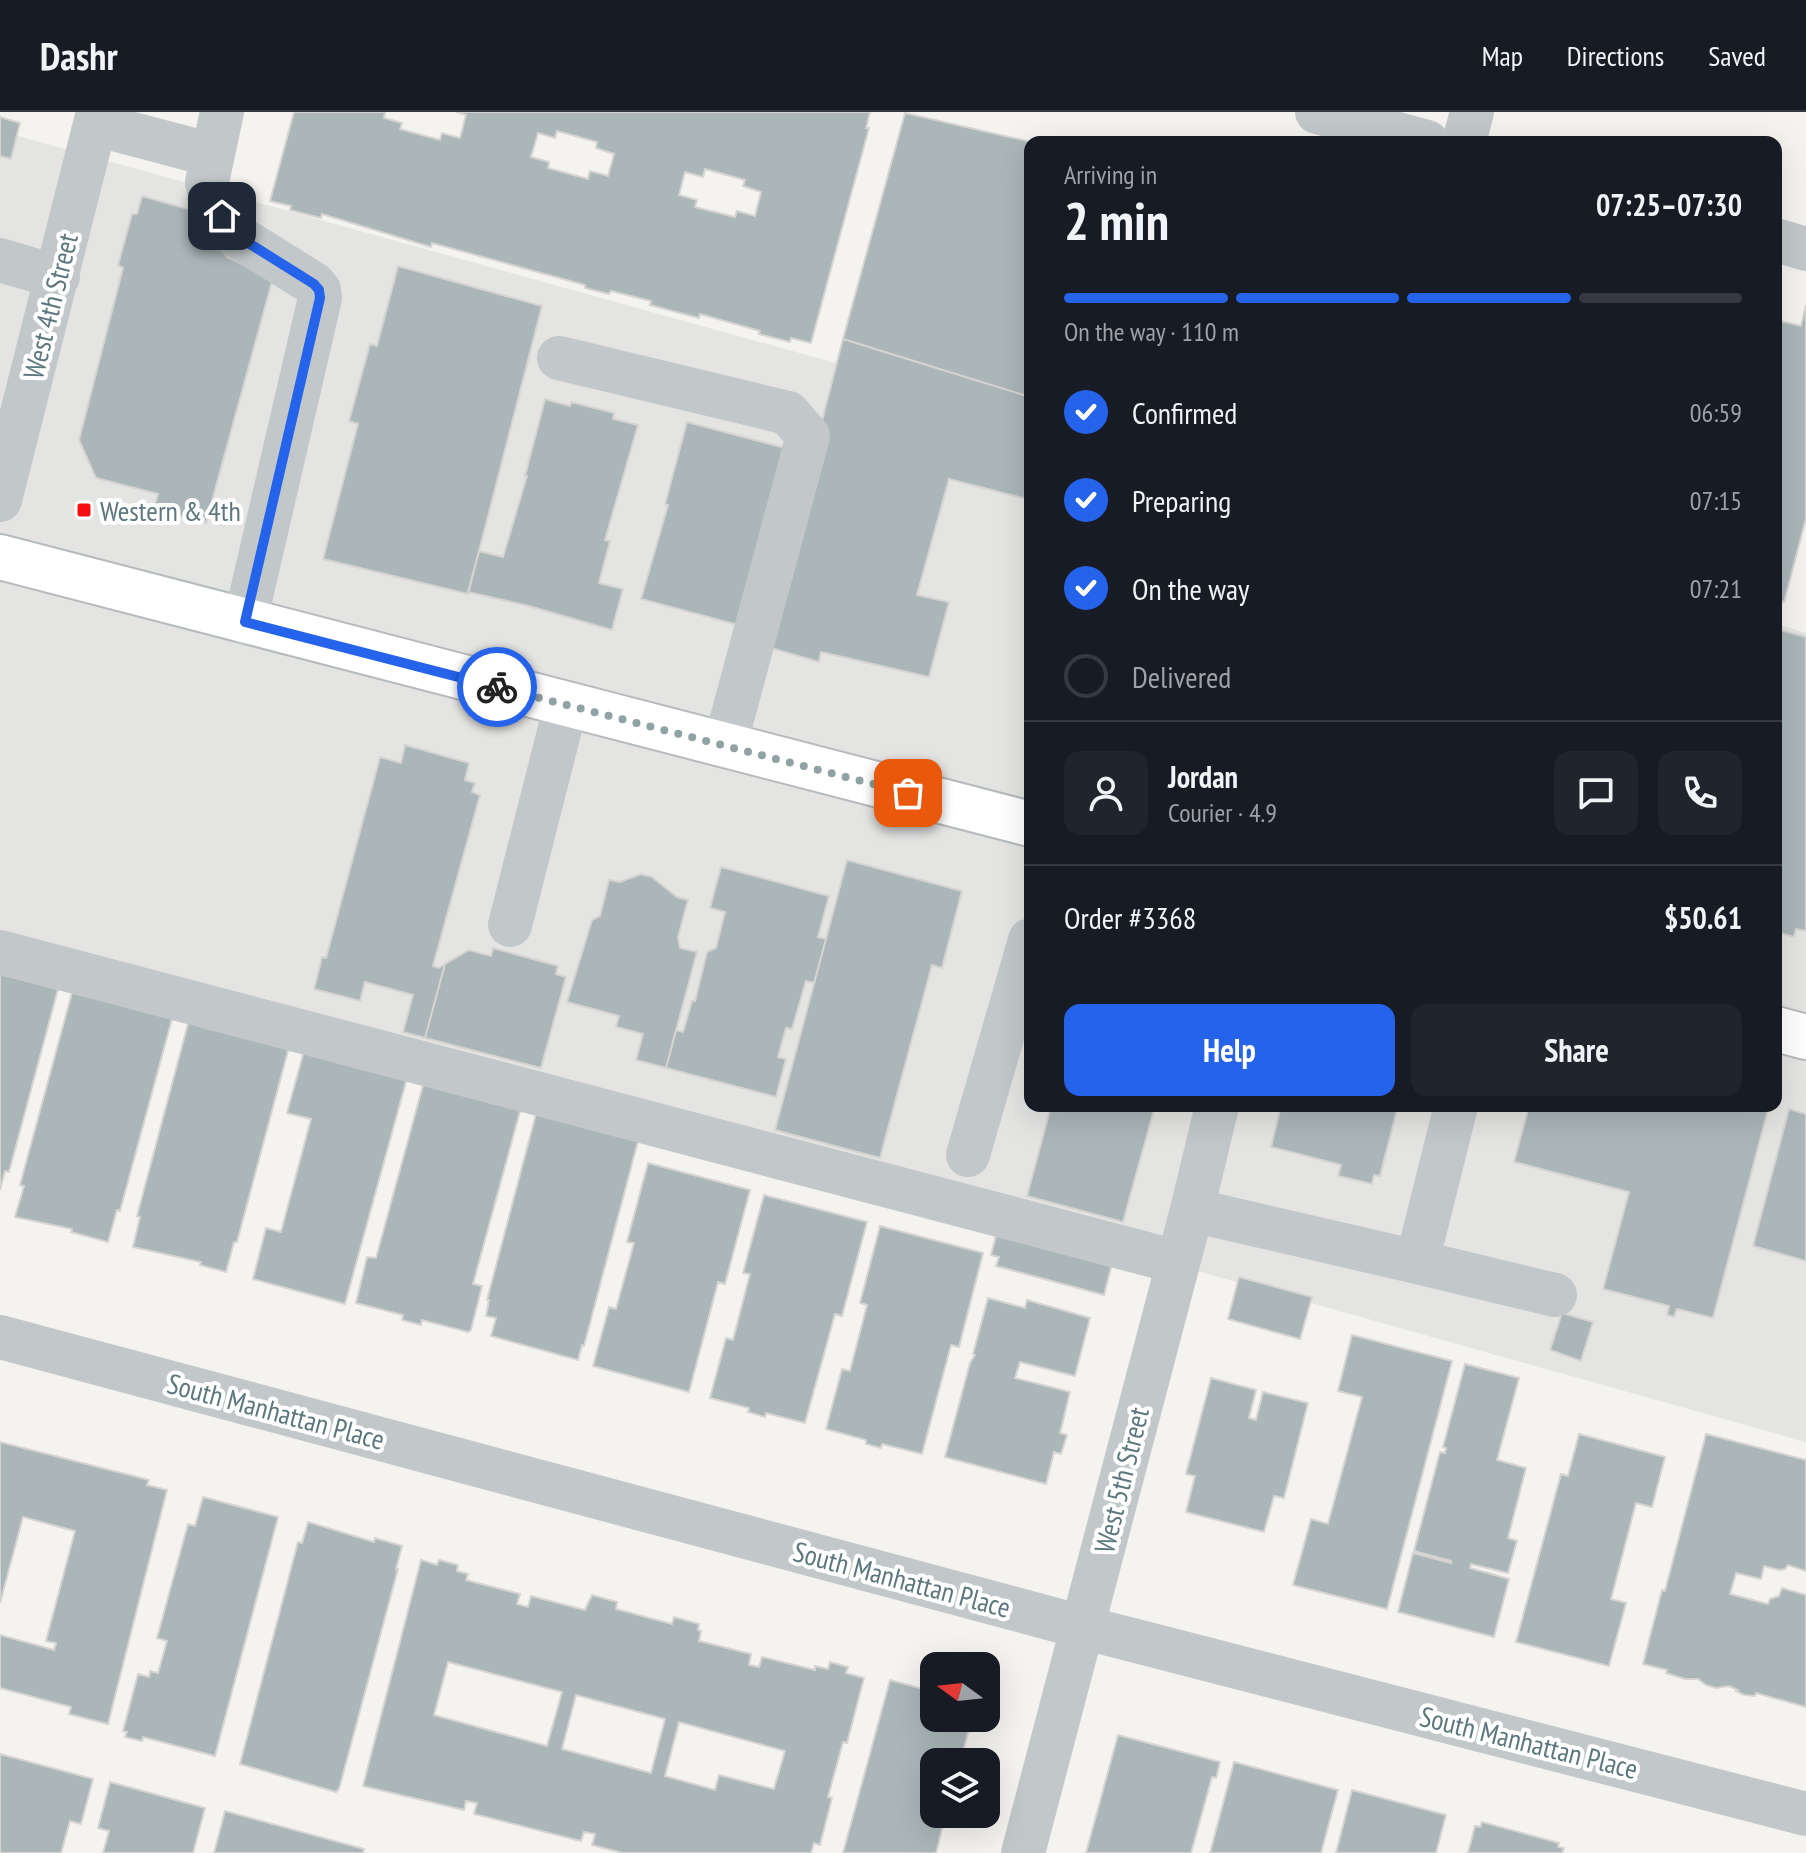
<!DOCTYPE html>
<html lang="en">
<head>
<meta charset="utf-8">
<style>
	:root { --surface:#171b24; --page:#20242c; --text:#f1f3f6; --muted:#9ea1a6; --line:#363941; --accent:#2563eb }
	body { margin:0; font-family:"PT Sans Narrow",sans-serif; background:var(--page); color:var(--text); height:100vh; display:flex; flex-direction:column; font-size:30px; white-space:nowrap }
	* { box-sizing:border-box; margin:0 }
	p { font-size:26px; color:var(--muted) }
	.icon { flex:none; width:44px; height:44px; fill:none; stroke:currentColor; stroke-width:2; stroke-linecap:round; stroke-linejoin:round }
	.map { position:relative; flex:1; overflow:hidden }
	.sheet { position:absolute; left:1024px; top:24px; width:758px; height:976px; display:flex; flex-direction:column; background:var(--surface); border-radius:16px; box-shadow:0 8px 32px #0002 }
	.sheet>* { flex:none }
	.needle { width:52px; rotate:285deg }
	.buttons { position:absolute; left:920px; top:1540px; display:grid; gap:16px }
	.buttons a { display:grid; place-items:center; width:80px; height:80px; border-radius:16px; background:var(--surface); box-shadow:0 8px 32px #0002; font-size:40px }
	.pin { position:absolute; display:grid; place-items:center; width:68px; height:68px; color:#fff; margin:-34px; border-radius:16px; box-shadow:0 4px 12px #0006 }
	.courier { position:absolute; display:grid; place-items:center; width:80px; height:80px; margin:-40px; border:6px solid #2563eb; border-radius:50%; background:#fff; color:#222; box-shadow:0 2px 10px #0007 }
	.head em { font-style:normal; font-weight:600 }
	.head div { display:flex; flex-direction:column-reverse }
	.head { display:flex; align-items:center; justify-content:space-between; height:136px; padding:0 40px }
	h1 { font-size:52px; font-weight:600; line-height:60px }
	.bar { display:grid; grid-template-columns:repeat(4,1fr); gap:12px 8px; align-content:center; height:96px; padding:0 40px }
	.bar i { height:10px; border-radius:6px; background:var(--line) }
	.bar .on { background:var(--accent) }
	.bar p { grid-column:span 4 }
	.line { display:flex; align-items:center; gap:20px; padding:0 40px; border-top:2px solid var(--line) }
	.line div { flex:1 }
	.round { display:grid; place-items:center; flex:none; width:84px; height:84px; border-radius:16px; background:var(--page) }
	ol { padding:0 40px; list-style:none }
	li { display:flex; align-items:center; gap:24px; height:88px }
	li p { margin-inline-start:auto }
	li .icon { padding:8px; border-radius:50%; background:var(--accent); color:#fff; stroke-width:4 }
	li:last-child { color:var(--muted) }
	li i { width:44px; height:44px; border:4px solid var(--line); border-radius:50% }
	.cta { display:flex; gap:16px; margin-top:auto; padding:16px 40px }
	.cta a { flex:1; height:92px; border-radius:16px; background:var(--accent); color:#fff; font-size:32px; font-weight:600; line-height:92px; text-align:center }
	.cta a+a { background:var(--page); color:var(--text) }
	header { display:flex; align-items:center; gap:48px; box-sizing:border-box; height:112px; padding:0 40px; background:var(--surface); border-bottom:2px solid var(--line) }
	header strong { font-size:38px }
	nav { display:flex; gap:44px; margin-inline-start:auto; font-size:28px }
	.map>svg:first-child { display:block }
</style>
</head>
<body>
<header>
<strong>Dashr</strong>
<nav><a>Map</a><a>Directions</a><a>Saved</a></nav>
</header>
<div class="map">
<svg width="1806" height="1741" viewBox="0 0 1806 1741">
	<rect width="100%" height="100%" fill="#f4f3ef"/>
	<path fill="#e4e4e3" d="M 0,19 L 1030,305 L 1030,994 L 1776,994 L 1776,512 L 1806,521 L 1806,1330 L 0,823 Z"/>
	<path fill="#abb6b8" stroke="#d5d4d2" stroke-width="2" fill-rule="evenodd" d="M 294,0 L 385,0 L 384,6 L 402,11 L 400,17 L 440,28 L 442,21 L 460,26 L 466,3 L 456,0 L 870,0 L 866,16 L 869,16 L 811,231 L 791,226 L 790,230 L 759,222 L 760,219 L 700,202 L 699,206 L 650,193 L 651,189 L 611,179 L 609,182 L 585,176 L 585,173 L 432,131 L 431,135 L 322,102 L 321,106 L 290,98 L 291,94 L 270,89 ZM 557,19 L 597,30 L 596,36 L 614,42 L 608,64 L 590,59 L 588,67 L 548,56 L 549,50 L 531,45 L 538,21 L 555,26 ZM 705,57 L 745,68 L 743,74 L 761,80 L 755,104 L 737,99 L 735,105 L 695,95 L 697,88 L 679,83 L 685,60 L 703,65 Z
		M 905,1 L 1031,30 L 1030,285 L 843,227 Z
		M 0,5 L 20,11 L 11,47 L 0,44 Z
		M 142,84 L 195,99 L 227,145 L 273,166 L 206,411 L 154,397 L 158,382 L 96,366 L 79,328 L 123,156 L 118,153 L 132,102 L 137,102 Z
		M 398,154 L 542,194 L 468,482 L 323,447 L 358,312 L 349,309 L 370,232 L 377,234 Z
		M 1806,193 L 1806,406 L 1784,490 L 1776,488 L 1776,208 L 1801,214 Z
		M 843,227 L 1030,285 L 1030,388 L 949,367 L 917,483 L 949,490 L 929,565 L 821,540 L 819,550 L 764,534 Z
		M 545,287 L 570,294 L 571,290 L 614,301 L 613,307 L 638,313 L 605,428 L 610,429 L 599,471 L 623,477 L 612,518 L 529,494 L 468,480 L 479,439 L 503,445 L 527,364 L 525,364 Z
		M 687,310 L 789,337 L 742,514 L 641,487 L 668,393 L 665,392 Z
		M 1776,517 L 1806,525 L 1806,819 L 1796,817 L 1794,825 L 1776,820 Z
		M 405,633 L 469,651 L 465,668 L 475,671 L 472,680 L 480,683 L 433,854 L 439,856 L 445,852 L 425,926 L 403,920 L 413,883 L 365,870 L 360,889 L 314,877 L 322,845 L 326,846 L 380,645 L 401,651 Z
		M 847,748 L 962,779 L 942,856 L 932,853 L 880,1046 L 775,1018 Z
		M 721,755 L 829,784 L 818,825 L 826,827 L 814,871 L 806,869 L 792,917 L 786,916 L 778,945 L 786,947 L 776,985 L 666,956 L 676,918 L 683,920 L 692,889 L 695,889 L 707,840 L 716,836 L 725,800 L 710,796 Z
		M 641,762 L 652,765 L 677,785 L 688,788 L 678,825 L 680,836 L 697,840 L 666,956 L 636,948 L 643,922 L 616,915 L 619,904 L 567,890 L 592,808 L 600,804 L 609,768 L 620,770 Z
		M 493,836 L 558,854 L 556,862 L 566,865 L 541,956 L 425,926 L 445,852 L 469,838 L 491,844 Z
		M 0,862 L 58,877 L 9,1060 L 5,1059 L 0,1078 Z
		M 73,877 L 173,903 L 120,1099 L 117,1098 L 108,1130 L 71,1120 L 72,1117 L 15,1105 L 24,1074 L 20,1073 Z
		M 189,908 L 289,935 L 237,1130 L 234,1130 L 226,1160 L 200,1153 L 201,1150 L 133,1135 L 140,1105 L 137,1104 Z
		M 304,939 L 407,966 L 345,1192 L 253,1167 L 266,1116 L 281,1120 L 311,1007 L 287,1001 Z
		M 425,966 L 522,992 L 473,1172 L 482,1174 L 471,1218 L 468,1220 L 422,1208 L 421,1213 L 402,1208 L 403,1203 L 356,1191 L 367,1145 L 376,1146 Z
		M 1051,994 L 1155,994 L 1123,1110 L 1027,1084 Z
		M 1281,994 L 1398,994 L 1380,1064 L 1374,1063 L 1372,1072 L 1338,1064 L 1341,1053 L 1271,1035 Z
		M 1529,994 L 1769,994 L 1713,1206 L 1677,1197 L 1674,1205 L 1667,1203 L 1669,1194 L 1603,1177 L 1629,1080 L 1514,1050 Z
		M 1789,997 L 1806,1002 L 1806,1149 L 1753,1134 Z
		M 536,1002 L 638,1029 L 584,1234 L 582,1233 L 578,1248 L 491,1224 L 496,1206 L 486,1204 L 489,1188 L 487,1188 Z
		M 648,1051 L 750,1078 L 725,1172 L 718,1170 L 689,1280 L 593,1254 L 609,1195 L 616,1197 L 634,1131 L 627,1130 Z
		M 764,1083 L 867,1110 L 842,1204 L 835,1202 L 805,1311 L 766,1301 L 765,1305 L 748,1300 L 749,1296 L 710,1286 L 726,1226 L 733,1228 L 750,1162 L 743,1161 Z
		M 999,1112 L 1114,1144 L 1104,1183 L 996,1154 L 999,1145 L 991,1143 Z
		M 880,1114 L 983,1141 L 959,1235 L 951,1233 L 922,1342 L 882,1332 L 881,1336 L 866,1332 L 866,1328 L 826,1317 L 842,1257 L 850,1259 L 867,1193 L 860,1191 Z
		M 1239,1165 L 1312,1185 L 1300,1227 L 1228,1207 Z
		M 988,1186 L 1025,1196 L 1027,1188 L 1090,1206 L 1075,1264 L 1020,1250 L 1015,1266 L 1070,1280 L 1060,1321 L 1067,1323 L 1061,1342 L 1054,1340 L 1046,1372 L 945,1345 L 970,1251 L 975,1243 L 973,1242 Z
		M 1562,1201 L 1593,1210 L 1581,1249 L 1550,1238 Z
		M 1352,1223 L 1452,1249 L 1387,1497 L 1293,1473 L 1311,1407 L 1328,1412 L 1362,1285 L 1338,1279 Z
		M 1465,1252 L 1519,1266 L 1497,1348 L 1526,1356 L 1508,1426 L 1517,1429 L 1508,1461 L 1471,1452 L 1470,1456 L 1509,1467 L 1494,1525 L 1398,1500 L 1413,1441 L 1451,1451 L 1451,1449 L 1414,1439 L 1440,1340 L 1445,1341 L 1446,1336 L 1443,1335 Z
		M 1211,1266 L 1256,1278 L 1249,1306 L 1256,1308 L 1263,1280 L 1308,1291 L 1284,1386 L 1274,1384 L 1264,1420 L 1186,1400 L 1195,1364 L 1186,1362 Z
		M 1579,1322 L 1665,1345 L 1652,1395 L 1636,1391 L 1611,1487 L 1626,1491 L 1609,1554 L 1516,1530 L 1561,1362 L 1568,1364 Z
		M 1706,1322 L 1806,1348 L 1806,1459 L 1788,1453 L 1785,1457 L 1779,1458 L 1764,1454 L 1761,1467 L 1736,1461 L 1730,1482 L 1768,1492 L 1770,1487 L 1779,1484 L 1782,1476 L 1806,1483 L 1806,1595 L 1756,1581 L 1755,1584 L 1744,1583 L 1736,1579 L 1738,1578 L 1729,1574 L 1716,1576 L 1706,1573 L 1698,1567 L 1685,1567 L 1666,1561 L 1667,1558 L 1643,1552 L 1662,1478 L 1665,1479 Z
		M 0,1330 L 149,1368 L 147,1373 L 167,1378 L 108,1612 L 69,1602 L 71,1595 L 0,1576 L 0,1523 L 54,1538 L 56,1531 L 46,1529 L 75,1419 L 23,1405 L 0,1491 Z
		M 203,1385 L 278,1405 L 215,1644 L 143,1625 L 142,1629 L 125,1625 L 127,1620 L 123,1619 L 138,1562 L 149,1565 L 150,1559 L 158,1561 L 167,1529 L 157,1526 L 188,1412 L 195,1414 Z
		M 308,1410 L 374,1430 L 375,1426 L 402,1434 L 396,1457 L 398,1457 L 339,1677 L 336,1680 L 240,1652 L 298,1430 L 302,1431 Z
		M 421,1448 L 437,1453 L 439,1448 L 458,1453 L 457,1459 L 468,1462 L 466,1468 L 520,1482 L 517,1492 L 528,1495 L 531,1484 L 585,1498 L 592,1483 L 617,1490 L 616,1497 L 672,1512 L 674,1505 L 699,1512 L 698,1518 L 701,1519 L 699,1529 L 751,1542 L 749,1553 L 759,1555 L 762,1545 L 815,1558 L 815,1554 L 828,1557 L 830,1550 L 848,1555 L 846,1561 L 864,1566 L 847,1631 L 843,1630 L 828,1685 L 832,1686 L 820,1733 L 814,1731 L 811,1741 L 623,1741 L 592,1733 L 595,1722 L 584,1720 L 581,1729 L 474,1702 L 477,1691 L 466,1689 L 464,1698 L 363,1674 ZM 448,1550 L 562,1580 L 547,1634 L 434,1603 ZM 576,1583 L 665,1607 L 651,1661 L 562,1637 ZM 679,1610 L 785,1639 L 774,1677 L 719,1663 L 715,1678 L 665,1664 Z
		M 890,1568 L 934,1580 L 934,1606 L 972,1606 L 960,1650 L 934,1650 L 934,1702 L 951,1702 L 947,1714 L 943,1713 L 936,1741 L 843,1741 Z
		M 1118,1623 L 1220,1650 L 1216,1666 L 1212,1665 L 1191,1741 L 1086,1741 Z
		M 0,1642 L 93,1667 L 81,1712 L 70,1709 L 61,1741 L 0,1741 Z
		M 1234,1650 L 1338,1678 L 1321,1741 L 1210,1741 Z
		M 110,1670 L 205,1696 L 193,1741 L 103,1741 L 109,1719 L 98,1716 Z
		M 1352,1678 L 1446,1703 L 1436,1741 L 1336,1741 Z
		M 225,1699 L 364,1737 L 363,1741 L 214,1741 Z
		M 1482,1710 L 1559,1731 L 1558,1735 L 1564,1736 L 1562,1741 L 1468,1741 L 1475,1714 L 1480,1715 Z"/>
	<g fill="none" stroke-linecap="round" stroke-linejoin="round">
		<g stroke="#b5bbbd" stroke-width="48">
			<path id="major" d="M 0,445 L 1030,712
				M 1776,917 L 1806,925"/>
		</g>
		<path stroke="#c2c8c9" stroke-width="44" d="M 222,0 L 207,70 L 211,86 L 234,122 L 314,172 L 319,178 L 320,186 L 245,510
			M 1317,0 L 1427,30
			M 95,12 L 212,43
			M 1464,30 L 1472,0
			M 1776,128 L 1806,137
			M 0,148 L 58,165
			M 559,246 L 788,301 L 808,324 L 725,633
			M 0,388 L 98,0
			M 510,813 L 566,593
			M 0,840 L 1177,1150
			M 968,1043 L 1030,828
			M 1192,1098 L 1417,1150 L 1456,994
			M 1417,1150 L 1555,1183
			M 0,1225 L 1082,1515 L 1806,1702
			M 1023,1741 L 1192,1098 L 1217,994"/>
		<use href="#major" stroke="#fff" stroke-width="44"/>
	</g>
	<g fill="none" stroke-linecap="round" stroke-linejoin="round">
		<path stroke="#91a2a5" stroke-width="8" stroke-dasharray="0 14.4" d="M 497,575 L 908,681"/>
		<path stroke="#2563eb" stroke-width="10" d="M 222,104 L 234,122 L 314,172 L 319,178 L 320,186 L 245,510 L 497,575"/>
	</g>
	<rect fill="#f50e11" stroke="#fff" stroke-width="3" x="76" y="390" width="16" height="16" rx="4"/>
	<g text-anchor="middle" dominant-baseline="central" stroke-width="8" stroke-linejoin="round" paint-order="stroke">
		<g font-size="28" fill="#5c777d" stroke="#fff">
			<text transform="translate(50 194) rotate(-76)">West 4th Street</text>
			<text transform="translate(276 1299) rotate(15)">South Manhattan Place</text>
			<text transform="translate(1121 1368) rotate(-76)">West 5th Street</text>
			<text transform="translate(902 1467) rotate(15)">South Manhattan Place</text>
			<text transform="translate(1529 1630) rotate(14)">South Manhattan Place</text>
		</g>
		<g font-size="28" fill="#5c777d" stroke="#fff" text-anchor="start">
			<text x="100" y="398">Western &amp; 4th</text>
		</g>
	</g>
</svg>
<div class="buttons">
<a><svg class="needle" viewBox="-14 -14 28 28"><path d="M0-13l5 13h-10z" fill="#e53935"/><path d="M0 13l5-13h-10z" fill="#9ea1a6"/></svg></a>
<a><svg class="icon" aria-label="layers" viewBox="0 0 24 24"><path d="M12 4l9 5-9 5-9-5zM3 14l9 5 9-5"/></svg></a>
</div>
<div class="pin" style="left:908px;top:681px;background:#ea580c"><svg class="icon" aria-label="bag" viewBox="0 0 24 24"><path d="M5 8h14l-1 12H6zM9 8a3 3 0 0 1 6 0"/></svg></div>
<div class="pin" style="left:222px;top:104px;background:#1f2937"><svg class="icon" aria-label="home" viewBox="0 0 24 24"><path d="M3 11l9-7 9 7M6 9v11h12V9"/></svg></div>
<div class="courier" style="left:497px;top:575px"><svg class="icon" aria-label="bike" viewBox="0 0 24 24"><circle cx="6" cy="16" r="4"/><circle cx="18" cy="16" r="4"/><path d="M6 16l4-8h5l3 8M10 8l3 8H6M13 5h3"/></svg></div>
<section class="sheet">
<div class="head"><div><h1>2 min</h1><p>Arriving in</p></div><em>07:25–07:30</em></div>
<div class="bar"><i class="on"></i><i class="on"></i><i class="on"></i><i></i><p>On the way · 110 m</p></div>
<ol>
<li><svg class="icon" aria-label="check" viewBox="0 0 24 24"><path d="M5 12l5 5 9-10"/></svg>Confirmed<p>06:59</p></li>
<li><svg class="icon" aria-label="check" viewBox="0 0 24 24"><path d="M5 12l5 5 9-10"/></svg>Preparing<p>07:15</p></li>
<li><svg class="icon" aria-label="check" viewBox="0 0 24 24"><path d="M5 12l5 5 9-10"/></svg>On the way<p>07:21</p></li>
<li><i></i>Delivered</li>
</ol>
<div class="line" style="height:144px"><a class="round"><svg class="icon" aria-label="person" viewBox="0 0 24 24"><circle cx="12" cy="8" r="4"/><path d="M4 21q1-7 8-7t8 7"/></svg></a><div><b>Jordan</b><p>Courier · 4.9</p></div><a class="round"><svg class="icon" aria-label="chat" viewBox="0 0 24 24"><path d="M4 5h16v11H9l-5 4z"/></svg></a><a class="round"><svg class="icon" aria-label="phone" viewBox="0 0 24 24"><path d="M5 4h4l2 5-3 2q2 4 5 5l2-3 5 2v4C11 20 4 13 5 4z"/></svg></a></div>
<div class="line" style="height:104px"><div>Order #3368</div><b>$50.61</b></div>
<div class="cta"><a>Help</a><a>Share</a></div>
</section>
</div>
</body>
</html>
